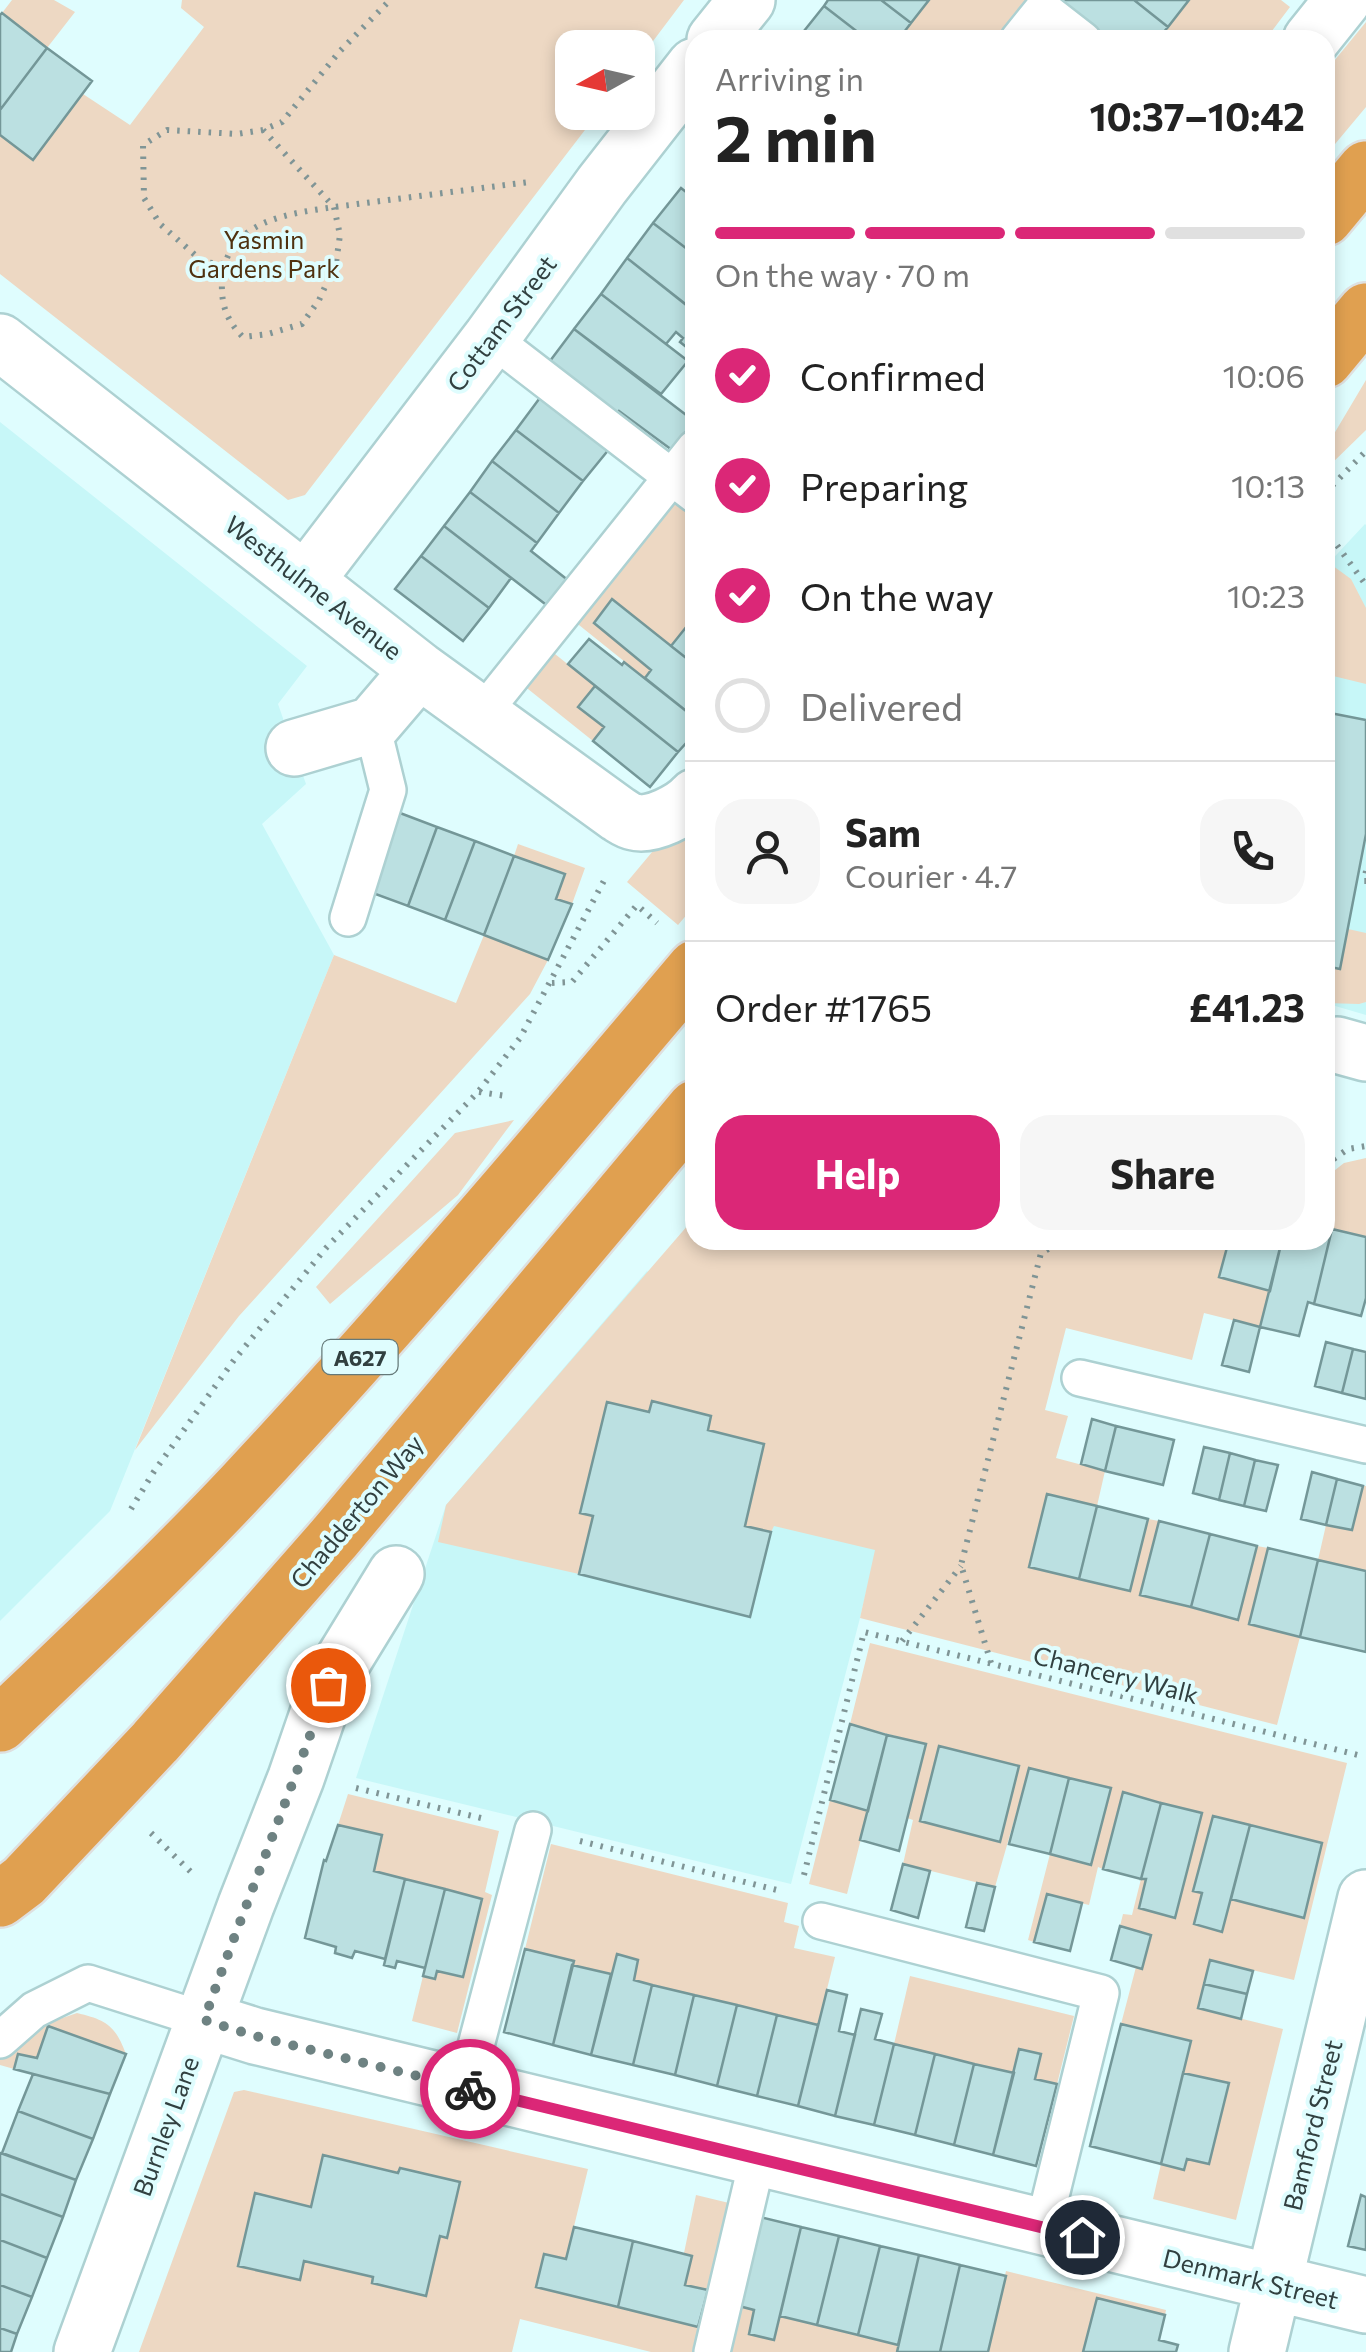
<!DOCTYPE html>
<html lang="en">
<head>
<meta charset="utf-8">
<style>
	:root { --surface:#fff; --page:#f6f6f6; --text:#222; --muted:#767676; --line:#e0e0e0; --accent:#db2777 }
	body { margin:0; font-family:Commissioner,sans-serif; background:var(--page); color:var(--text); height:100vh; display:flex; flex-direction:column; font-size:38px; white-space:nowrap }
	* { box-sizing:border-box; margin:0 }
	p { font-size:32px; color:var(--muted) }
	.icon { flex:none; width:55px; height:55px; fill:none; stroke:currentColor; stroke-width:2; stroke-linecap:round; stroke-linejoin:round }
	.map { position:relative; flex:1; overflow:hidden }
	.details { position:absolute; left:685px; top:30px; width:650px; height:1220px; display:flex; flex-direction:column; background:var(--surface); border-radius:30px; box-shadow:0 5px 15px #0003 }
	.details>* { flex:none }
	.needle { width:65px; rotate:262deg }
	.tools { position:absolute; left:555px; top:30px; display:grid; gap:20px }
	.tools a { display:grid; place-items:center; width:100px; height:100px; border-radius:20px; background:var(--surface); box-shadow:0 5px 15px #0003; font-size:50px }
	.pin { position:absolute; display:grid; place-items:center; width:85px; height:85px; color:#fff; margin:-42px; border:5px solid #fff; border-radius:50%; box-shadow:0 2px 10px #0007 }
	.courier { position:absolute; display:grid; place-items:center; width:100px; height:100px; margin:-50px; border:8px solid #db2777; border-radius:50%; background:#fff; color:#222; box-shadow:0 2px 12px #0007 }
	.summary em { font-style:normal; font-weight:700 }
	.summary div { display:flex; flex-direction:column-reverse }
	.summary { display:flex; align-items:center; justify-content:space-between; height:170px; padding:0 30px }
	h1 { font-size:65px; font-weight:700; line-height:75px }
	.bar { display:grid; grid-template-columns:repeat(4,1fr); gap:15px 10px; align-content:center; height:120px; padding:0 30px }
	.bar i { height:12px; border-radius:8px; background:var(--line) }
	.bar .selected { background:var(--accent) }
	.bar p { grid-column:span 4 }
	.line { display:flex; align-items:center; gap:25px; padding:0 30px; border-top:2px solid var(--line) }
	.line div { flex:1 }
	.round { display:grid; place-items:center; flex:none; width:105px; height:105px; border-radius:30px; background:var(--page) }
	ol { padding:0 30px; list-style:none }
	li { display:flex; align-items:center; gap:30px; height:110px }
	li p { margin-inline-start:auto }
	li .icon { padding:10px; border-radius:50%; background:var(--accent); color:#fff; stroke-width:4 }
	li:last-child { color:var(--muted) }
	li i { width:55px; height:55px; border:5px solid var(--line); border-radius:50% }
	.button { display:flex; gap:20px; margin-top:auto; padding:20px 30px }
	.button a { flex:1; height:115px; border-radius:30px; background:var(--accent); color:#fff; font-size:40px; font-weight:700; line-height:115px; text-align:center }
	.button a+a { background:var(--page); color:var(--text) }
	.map>svg:first-child { display:block }
</style>
</head>
<body>
<div class="map">
<svg width="1366" height="2352" viewBox="0 0 1366 2352">
	<rect width="100%" height="100%" fill="#dffdfe"/>
	<path fill="#c7f7f8" d="M 0,422 L 307,666 L 278,704 L 306,784 L 262,824 L 334,955 L 110,1511 L 0,1621 Z
		M 1365,524 L 1366,525 L 1366,1015 L 1325,1003 L 1325,567 Z
		M 647,1271 L 876,1550 L 860,1618 L 791,1884 L 356,1778 L 446,1505 Z"/>
	<path fill="#edd8c3" fill-rule="evenodd" d="M 12,0 L 54,0 L 75,12 L 47,48 L 2,13 Z
		M 182,0 L 684,0 L 638,61 L 638,48 L 572,48 L 572,112 L 598,113 L 305,495 L 288,500 L 0,274 L 0,135 L 33,160 L 83,94 L 130,125 L 204,27 L 181,8 Z
		M 929,0 L 1026,0 L 995,40 L 898,40 Z
		M 1189,0 L 1281,0 L 1290,7 L 1265,40 L 1157,40 Z
		M 1366,22 L 1366,107 L 1325,156 L 1325,72 Z
		M 1366,380 L 1366,430 L 1325,470 L 1325,449 Z
		M 673,495 L 695,513 L 695,616 L 671,646 L 613,599 L 594,623 L 651,670 L 645,678 L 574,621 Z
		M 1329,563 L 1351,579 L 1366,608 L 1366,684 L 1325,674 L 1325,567 Z
		M 550,650 L 595,686 L 579,707 L 604,727 L 593,741 L 523,685 Z
		M 695,831 L 695,905 L 678,925 L 627,882 L 658,845 Z
		M 518,844 L 585,868 L 572,904 L 556,899 L 565,873 L 514,856 Z
		M 1348,929 L 1366,933 L 1366,1002 L 1359,1004 L 1325,1003 L 1325,966 L 1340,969 Z
		M 484,935 L 548,960 L 530,994 L 239,1316 L 135,1450 L 334,955 L 456,1003 Z
		M 514,1120 L 458,1195 L 330,1304 L 316,1287 L 455,1133 Z
		M 1366,1158 L 1366,1237 L 1325,1227 L 1325,1178 L 1344,1163 Z
		M 695,1217 L 695,1240 L 1229,1240 L 1219,1277 L 1270,1291 L 1260,1327 L 1204,1313 L 1192,1360 L 1066,1328 L 1045,1410 L 1068,1416 L 1056,1458 L 1105,1471 L 1097,1506 L 1047,1495 L 1029,1567 L 1130,1591 L 1148,1519 L 1159,1521 L 1141,1595 L 1237,1620 L 1257,1546 L 1268,1548 L 1249,1624 L 1300,1637 L 1277,1725 L 860,1618 L 875,1550 L 774,1526 L 771,1532 L 745,1526 L 764,1444 L 708,1430 L 711,1416 L 652,1401 L 649,1412 L 607,1403 L 580,1512 L 593,1516 L 579,1574 L 438,1542 L 446,1505 Z
		M 1363,1486 L 1366,1486 L 1366,1571 L 1318,1560 L 1326,1525 L 1352,1530 Z
		M 870,1643 L 1347,1763 L 1294,1980 L 1211,1960 L 1198,2008 L 1283,2029 L 1236,2220 L 1153,2199 L 1161,2164 L 1185,2169 L 1187,2159 L 1228,2083 L 1183,2073 L 1191,2040 L 1121,2024 L 1136,1967 L 1142,1968 L 1151,1935 L 1120,1926 L 1123,1914 L 1132,1915 L 1141,1879 L 1146,1879 L 1140,1908 L 1175,1917 L 1202,1813 L 1123,1793 L 1103,1869 L 1098,1867 L 1089,1905 L 1047,1895 L 1034,1942 L 1028,1940 L 1050,1854 L 1091,1865 L 1111,1788 L 1029,1768 L 995,1887 L 903,1864 L 913,1820 L 907,1818 L 926,1744 L 850,1724 ZM 939,1747 L 1019,1767 L 1000,1842 L 920,1821 ZM 1213,1816 L 1322,1843 L 1304,1917 L 1231,1899 L 1222,1931 L 1194,1924 L 1202,1893 L 1193,1890 Z
		M 348,1794 L 499,1831 L 485,1892 L 492,1895 L 457,2033 L 412,2021 L 423,1976 L 435,1979 L 437,1971 L 463,1977 L 482,1899 L 374,1871 L 382,1835 L 338,1825 Z
		M 830,1800 L 868,1811 L 847,1894 L 809,1884 Z
		M 551,1844 L 788,1903 L 784,1922 L 799,1926 L 794,1948 L 835,1957 L 818,2025 L 634,1980 L 638,1960 L 617,1955 L 611,1974 L 572,1965 L 573,1961 L 525,1949 Z
		M 910,1976 L 1074,2016 L 1057,2084 L 1035,2079 L 1040,2054 L 1020,2049 L 1014,2073 L 894,2044 Z
		M 77,2013 C 106,2020 115,2025 126,2054 L 49,2026 L 37,2058 L 18,2054 L 14,2069 L 0,2065 L 0,2059 L 42,2025 Z
		M 244,2090 L 588,2169 L 566,2259 L 544,2255 L 536,2286 L 698,2327 L 692,2352 L 651,2352 L 520,2319 L 512,2352 L 139,2352 L 234,2092 ZM 323,2155 L 398,2173 L 400,2168 L 460,2182 L 447,2237 L 440,2236 L 426,2295 L 373,2283 L 373,2277 L 304,2261 L 299,2280 L 238,2266 L 255,2194 L 311,2207 Z
		M 696,2195 L 729,2203 L 708,2290 L 685,2285 L 692,2256 L 684,2253 Z
		M 1006,2271 L 1166,2310 L 1165,2315 L 1097,2298 L 1083,2352 L 988,2352 Z
		M 735,2305 L 754,2310 L 750,2334 L 774,2340 L 780,2316 L 898,2345 L 897,2352 L 723,2352 Z"/>
	<path fill="#bbe0e1" stroke="#749798" stroke-width="2.5" d="M 828,0 L 881,0 L 911,23 L 898,40 L 868,40 L 824,6 Z
		M 881,0 L 929,0 L 911,23 Z
		M 1058,0 L 1134,0 L 1168,27 L 1157,40 L 1109,40 Z
		M 1134,0 L 1189,0 L 1168,27 Z
		M 824,6 L 868,40 L 805,40 L 800,36 Z
		M 2,13 L 47,48 L 0,110 L 0,15 Z
		M 47,48 L 92,81 L 33,160 L 0,135 L 0,110 Z
		M 681,188 L 695,199 L 695,255 L 653,223 Z
		M 653,223 L 695,255 L 695,307 L 693,310 L 627,258 Z
		M 627,258 L 695,312 L 695,354 L 680,342 L 683,338 L 676,332 L 666,344 L 601,294 Z
		M 601,294 L 688,361 L 661,394 L 574,329 Z
		M 574,329 L 694,421 L 672,450 L 619,411 L 615,417 L 547,365 Z
		M 542,395 L 610,448 L 583,481 L 516,430 Z
		M 516,430 L 583,481 L 559,513 L 492,461 Z
		M 492,461 L 559,513 L 537,543 L 470,492 Z
		M 470,492 L 537,543 L 531,551 L 569,581 L 549,607 L 444,526 Z
		M 444,526 L 511,578 L 489,608 L 421,556 Z
		M 421,556 L 489,608 L 463,641 L 395,589 Z
		M 612,599 L 695,665 L 695,718 L 645,678 L 651,670 L 594,623 Z
		M 695,616 L 695,665 L 671,646 Z
		M 589,639 L 622,665 L 624,662 L 695,718 L 695,733 L 678,752 L 568,664 Z
		M 595,686 L 678,752 L 650,787 L 593,741 L 604,727 L 578,707 Z
		M 1325,712 L 1366,720 L 1366,834 L 1340,969 L 1325,966 Z
		M 400,813 L 437,827 L 408,906 L 370,892 Z
		M 437,827 L 475,841 L 445,920 L 408,906 Z
		M 475,841 L 514,856 L 484,935 L 445,920 Z
		M 514,856 L 565,874 L 556,899 L 572,904 L 548,960 L 484,935 Z
		M 1325,1227 L 1332,1229 L 1314,1304 L 1308,1302 L 1299,1336 L 1260,1327 L 1282,1240 L 1325,1240 Z
		M 1332,1229 L 1366,1237 L 1366,1298 L 1361,1316 L 1314,1304 Z
		M 1229,1240 L 1282,1240 L 1270,1291 L 1219,1277 Z
		M 1234,1320 L 1260,1327 L 1249,1372 L 1222,1365 Z
		M 1326,1342 L 1353,1349 L 1342,1393 L 1315,1386 Z
		M 1353,1349 L 1366,1352 L 1366,1399 L 1342,1393 Z
		M 652,1401 L 711,1416 L 708,1430 L 764,1444 L 745,1526 L 771,1532 L 750,1617 L 579,1574 L 593,1516 L 580,1513 L 607,1402 L 649,1412 Z
		M 1092,1419 L 1116,1426 L 1105,1471 L 1081,1464 Z
		M 1116,1426 L 1174,1440 L 1163,1485 L 1105,1471 Z
		M 1204,1447 L 1230,1453 L 1219,1500 L 1193,1493 Z
		M 1230,1453 L 1255,1460 L 1244,1506 L 1219,1500 Z
		M 1255,1460 L 1278,1465 L 1266,1511 L 1244,1506 Z
		M 1312,1472 L 1337,1479 L 1326,1525 L 1301,1519 Z
		M 1337,1479 L 1363,1486 L 1352,1530 L 1326,1525 Z
		M 1047,1494 L 1097,1506 L 1079,1579 L 1029,1567 Z
		M 1097,1506 L 1148,1519 L 1130,1591 L 1079,1579 Z
		M 1159,1521 L 1210,1534 L 1191,1607 L 1140,1595 Z
		M 1210,1534 L 1257,1546 L 1238,1620 L 1191,1607 Z
		M 1268,1548 L 1318,1560 L 1300,1637 L 1249,1624 Z
		M 1318,1560 L 1366,1571 L 1366,1652 L 1300,1637 Z
		M 850,1724 L 887,1735 L 868,1811 L 830,1800 Z
		M 887,1735 L 926,1744 L 899,1851 L 860,1840 Z
		M 939,1746 L 1019,1766 L 1000,1842 L 920,1821 Z
		M 1029,1768 L 1069,1778 L 1050,1854 L 1009,1844 Z
		M 1069,1778 L 1111,1788 L 1091,1865 L 1050,1854 Z
		M 1123,1792 L 1161,1803 L 1141,1879 L 1103,1869 Z
		M 1161,1803 L 1202,1813 L 1175,1918 L 1139,1908 L 1146,1879 L 1141,1879 Z
		M 1213,1816 L 1250,1825 L 1222,1932 L 1194,1924 L 1202,1893 L 1193,1891 Z
		M 338,1825 L 382,1835 L 374,1871 L 405,1879 L 385,1959 L 355,1951 L 352,1958 L 335,1953 L 336,1947 L 305,1938 L 324,1860 L 326,1861 Z
		M 1250,1825 L 1322,1843 L 1304,1918 L 1231,1899 Z
		M 903,1864 L 930,1871 L 918,1918 L 891,1910 Z
		M 405,1879 L 445,1889 L 425,1968 L 397,1961 L 395,1968 L 384,1965 Z
		M 977,1883 L 995,1887 L 984,1931 L 966,1927 Z
		M 445,1889 L 482,1899 L 463,1977 L 437,1971 L 435,1979 L 423,1976 Z
		M 1047,1894 L 1082,1903 L 1070,1951 L 1034,1942 Z
		M 1120,1926 L 1151,1935 L 1142,1969 L 1111,1960 Z
		M 525,1949 L 574,1961 L 553,2045 L 504,2032 Z
		M 617,1954 L 638,1960 L 634,1980 L 652,1985 L 633,2065 L 591,2055 Z
		M 1210,1960 L 1253,1971 L 1247,1994 L 1204,1984 Z
		M 572,1965 L 611,1974 L 591,2055 L 553,2045 Z
		M 1204,1984 L 1247,1994 L 1241,2019 L 1198,2008 Z
		M 652,1985 L 694,1995 L 675,2075 L 633,2065 Z
		M 827,1990 L 847,1995 L 839,2031 L 855,2035 L 835,2116 L 798,2106 Z
		M 694,1995 L 737,2005 L 717,2086 L 675,2075 Z
		M 737,2005 L 777,2015 L 757,2096 L 717,2086 Z
		M 861,2009 L 882,2014 L 875,2039 L 894,2044 L 874,2125 L 835,2116 Z
		M 777,2015 L 818,2025 L 798,2106 L 757,2096 Z
		M 1121,2024 L 1191,2041 L 1161,2164 L 1090,2146 Z
		M 48,2026 L 126,2054 L 110,2094 L 14,2069 L 18,2054 L 37,2058 Z
		M 894,2044 L 935,2054 L 915,2135 L 874,2125 Z
		M 1019,2049 L 1041,2054 L 1035,2079 L 1057,2084 L 1036,2166 L 993,2155 Z
		M 935,2054 L 974,2064 L 954,2145 L 915,2135 Z
		M 974,2064 L 1014,2073 L 993,2155 L 954,2145 Z
		M 1183,2073 L 1229,2083 L 1209,2164 L 1187,2159 L 1184,2170 L 1161,2164 Z
		M 33,2074 L 110,2094 L 93,2139 L 18,2111 Z
		M 18,2111 L 93,2139 L 76,2180 L 2,2153 Z
		M 0,2153 L 76,2180 L 63,2217 L 0,2194 Z
		M 323,2155 L 398,2173 L 400,2168 L 460,2182 L 447,2238 L 440,2236 L 426,2296 L 372,2283 L 373,2277 L 304,2261 L 300,2280 L 238,2266 L 255,2193 L 311,2207 Z
		M 0,2194 L 63,2217 L 47,2258 L 0,2240 Z
		M 1361,2195 L 1366,2197 L 1366,2250 L 1348,2246 Z
		M 756,2216 L 801,2227 L 774,2340 L 749,2334 L 754,2310 L 735,2305 Z
		M 574,2227 L 633,2241 L 618,2307 L 536,2287 L 544,2254 L 566,2259 Z
		M 801,2227 L 839,2236 L 817,2325 L 780,2316 Z
		M 839,2236 L 880,2246 L 858,2335 L 817,2325 Z
		M 0,2240 L 47,2258 L 32,2297 L 0,2285 Z
		M 633,2241 L 692,2256 L 685,2285 L 708,2290 L 698,2327 L 618,2307 Z
		M 880,2246 L 919,2255 L 898,2345 L 858,2335 Z
		M 919,2255 L 960,2265 L 940,2352 L 897,2352 Z
		M 960,2265 L 1006,2276 L 988,2352 L 940,2352 Z
		M 0,2285 L 32,2297 L 17,2334 L 0,2328 Z
		M 1097,2298 L 1165,2315 L 1159,2340 L 1178,2345 L 1176,2352 L 1083,2352 Z
		M 0,2328 L 17,2334 L 11,2352 L 0,2352 Z"/>
	<g fill="none" stroke-linecap="round" stroke-linejoin="round">
		<g stroke="#add1d2" stroke-width="40">
			<path id="service" d="M 1018,40 L 1043,9 L 1083,40
				M 491,338 L 695,495
				M 481,715 L 695,448
				M 348,918 L 388,790 L 372,725
				M 1080,1378 L 1366,1445
				M 821,1921 L 1101,1993 L 1043,2228
				M 0,2040 L 34,2010 L 88,1983 L 204,2020
				M 465,2087 L 533,1830
				M 712,2352 L 758,2157"/>
		</g>
		<g stroke="#add1d2" stroke-width="60">
			<path id="minor" d="M 715,40 L 747,0
				M 1311,40 L 1343,0
				M 0,342 L 419,670 L 618,814 C 623,817 628,821 634,822 C 651,827 684,810 695,797
				M 306,580 L 491,338 L 602,185 L 695,66
				M 294,748 L 372,725 L 419,670
				M 1337,1045 L 1366,1053
				M 204,2020 L 255,2036 L 1366,2305
				M 82,2352 L 246,1905 L 296,1778 L 328,1685 L 396,1574
				M 1257,2352 L 1366,1898"/>
		</g>
		<g stroke="#dee0e0" stroke-width="60">
			<path id="trunk" d="M 1325,218 L 1366,169
				M 1325,360 L 1366,311
				M 0,1724 C 82,1646 165,1568 243,1485 C 399,1318 547,1143 695,968
				M 0,1899 L 24,1881 L 155,1742 L 335,1537 L 695,1108"/>
		</g>
		<path stroke="#809596" stroke-width="6" stroke-dasharray="2.5 8" stroke-linecap="butt" d="M 263,130 L 334,207 L 340,235 L 336,263 L 319,300 L 302,324 L 268,334 L 243,337 C 226,320 221,304 222,281 C 226,221 286,214 334,207 L 529,182
			M 223,264 L 203,262 L 160,224 L 144,198 L 143,145 L 167,130 L 237,134 L 263,130 L 282,122 L 340,51 L 390,0
			M 1325,493 L 1366,451
			M 1325,531 L 1331,537 L 1325,543
			M 1331,537 L 1366,585
			M 1366,871 L 1364,881 L 1366,881
			M 552,983 L 572,982 L 637,905 L 657,923
			M 479,1092 L 506,1096
			M 1325,1165 L 1348,1149 L 1366,1146
			M 131,1509 L 153,1473 L 234,1360 L 326,1248 L 478,1092 L 520,1038 L 607,875
			M 902,1641 L 961,1566
			M 991,1663 L 961,1565 L 1041,1253 L 1065,1240
			M 356,1788 L 485,1819
			M 151,1833 L 196,1877
			M 580,1841 L 781,1891
			M 804,1875 L 864,1632 L 1358,1755"/>
		<use href="#service" stroke="#fff" stroke-width="35"/>
		<use href="#minor" stroke="#fff" stroke-width="55"/>
		<use href="#trunk" stroke="#e0a050" stroke-width="55"/>
	</g>
	<g fill="none" stroke-linecap="round" stroke-linejoin="round">
		<path stroke="#6e8282" stroke-width="10" stroke-dasharray="0 18" d="M 328,1685 C 289,1797 244,1908 204,2020 L 255,2036 L 470,2089"/>
		<path stroke="#db2777" stroke-width="12" d="M 470,2089 L 1082,2237"/>
	</g>
	<g text-anchor="middle" dominant-baseline="central" stroke-width="8" stroke-linejoin="round" paint-order="stroke">
		<rect fill="#dffdfe" stroke="#657979" stroke-width="2.5" x="322.5" y="1340" width="75" height="34" rx="8"/>
		<g font-size="22" font-weight="bold" fill="#314040">
			<text x="360" y="1357">A627</text>
		</g>
		<g font-size="25" fill="#4f310f" stroke="#dffdfe">
			<text x="264" y="239">Yasmin<tspan x="264" dy="29">Gardens Park</tspan></text>
		</g>
		<g font-size="25" fill="#314040" stroke="#dffdfe">
			<text transform="translate(501 323) rotate(-53)">Cottam Street</text>
			<text transform="translate(314 587) rotate(38)">Westhulme Avenue</text>
			<text transform="translate(356 1511) rotate(-50)">Chadderton Way</text>
			<text transform="translate(1116 1674) rotate(14)">Chancery Walk</text>
			<text transform="translate(1312 2125) rotate(-76)">Bamford Street</text>
			<text transform="translate(165 2126) rotate(-70)">Burnley Lane</text>
			<text transform="translate(1251 2278) rotate(14)">Denmark Street</text>
		</g>
	</g>
</svg>
<div class="tools">
<a><svg class="needle" viewBox="-14 -14 28 28"><path d="M0-13l5 13h-10z" fill="#e53935"/><path d="M0 13l5-13h-10z" fill="#767676"/></svg></a>
</div>
<div class="pin" style="left:328px;top:1685px;background:#ea580c"><svg class="icon" aria-label="bag" viewBox="0 0 24 24"><path d="M5 8h14l-1 12H6zM9 8a3 3 0 0 1 6 0"/></svg></div>
<div class="pin" style="left:1082px;top:2237px;background:#1f2937"><svg class="icon" aria-label="home" viewBox="0 0 24 24"><path d="M3 11l9-7 9 7M6 9v11h12V9"/></svg></div>
<div class="courier" style="left:470px;top:2089px"><svg class="icon" aria-label="bike" viewBox="0 0 24 24"><circle cx="6" cy="16" r="4"/><circle cx="18" cy="16" r="4"/><path d="M6 16l4-8h5l3 8M10 8l3 8H6M13 5h3"/></svg></div>
<section class="details">
<div class="summary"><div><h1>2 min</h1><p>Arriving in</p></div><em>10:37–10:42</em></div>
<div class="bar"><i class="selected"></i><i class="selected"></i><i class="selected"></i><i></i><p>On the way · 70 m</p></div>
<ol>
<li><svg class="icon" aria-label="check" viewBox="0 0 24 24"><path d="M5 12l5 5 9-10"/></svg>Confirmed<p>10:06</p></li>
<li><svg class="icon" aria-label="check" viewBox="0 0 24 24"><path d="M5 12l5 5 9-10"/></svg>Preparing<p>10:13</p></li>
<li><svg class="icon" aria-label="check" viewBox="0 0 24 24"><path d="M5 12l5 5 9-10"/></svg>On the way<p>10:23</p></li>
<li><i></i>Delivered</li>
</ol>
<div class="line" style="height:180px"><a class="round"><svg class="icon" aria-label="person" viewBox="0 0 24 24"><circle cx="12" cy="8" r="4"/><path d="M4 21q1-7 8-7t8 7"/></svg></a><div><b>Sam</b><p>Courier · 4.7</p></div><a class="round"><svg class="icon" aria-label="phone" viewBox="0 0 24 24"><path d="M5 4h4l2 5-3 2q2 4 5 5l2-3 5 2v4C11 20 4 13 5 4z"/></svg></a></div>
<div class="line" style="height:130px"><div>Order #1765</div><b>£41.23</b></div>
<div class="button"><a>Help</a><a>Share</a></div>
</section>
</div>
</body>
</html>
